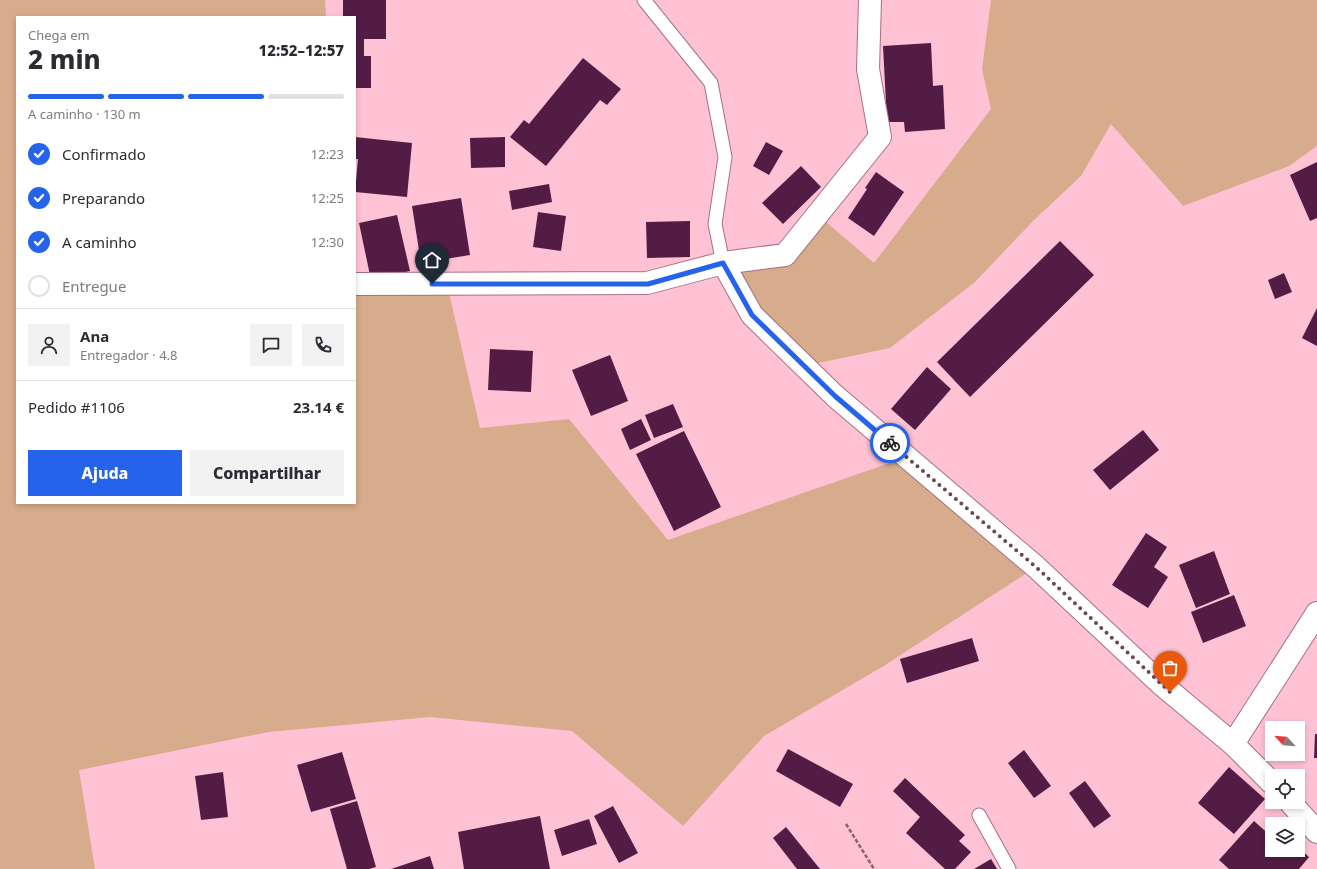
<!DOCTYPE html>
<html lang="pt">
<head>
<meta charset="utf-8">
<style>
	:root { --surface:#fff; --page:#f2f2f3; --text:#2b2b33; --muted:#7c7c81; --line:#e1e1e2; --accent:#2563eb }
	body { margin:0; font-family:"Noto Sans",sans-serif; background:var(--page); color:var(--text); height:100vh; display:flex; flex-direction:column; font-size:15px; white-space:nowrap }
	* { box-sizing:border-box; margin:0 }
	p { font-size:13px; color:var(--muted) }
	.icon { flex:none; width:22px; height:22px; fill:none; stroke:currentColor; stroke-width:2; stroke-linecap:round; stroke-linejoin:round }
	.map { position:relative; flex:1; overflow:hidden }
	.drawer { position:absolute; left:16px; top:16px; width:340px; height:488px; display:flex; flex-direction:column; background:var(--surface); border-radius:0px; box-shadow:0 2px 6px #0003 }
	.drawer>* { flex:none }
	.needle { width:26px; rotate:296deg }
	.controls { position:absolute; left:1265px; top:721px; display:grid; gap:8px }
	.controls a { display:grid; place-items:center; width:40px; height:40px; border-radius:0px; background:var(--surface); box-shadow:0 2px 6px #0003; font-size:20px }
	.pin { position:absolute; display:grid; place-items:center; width:34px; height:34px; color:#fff; margin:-41px -17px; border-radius:50% 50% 50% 0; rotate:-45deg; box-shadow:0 0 4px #0007 }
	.pin .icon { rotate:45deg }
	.courier { position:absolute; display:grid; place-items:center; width:40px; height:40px; margin:-20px; border:3px solid #2563eb; border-radius:50%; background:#fff; color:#222; box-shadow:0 1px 5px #0007 }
	.summary em { font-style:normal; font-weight:800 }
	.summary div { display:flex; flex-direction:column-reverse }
	.summary { display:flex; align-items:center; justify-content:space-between; height:68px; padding:0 12px }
	h1 { font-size:26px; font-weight:800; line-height:30px }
	.bar { display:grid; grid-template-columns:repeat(4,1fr); gap:6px 4px; align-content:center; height:48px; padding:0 12px }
	.bar i { height:5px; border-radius:3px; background:var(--line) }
	.bar .active { background:var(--accent) }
	.bar p { grid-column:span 4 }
	.line { display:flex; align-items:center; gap:10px; padding:0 12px; border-top:1px solid var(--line) }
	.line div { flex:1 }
	.round { display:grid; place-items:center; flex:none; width:42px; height:42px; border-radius:0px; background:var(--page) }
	ol { padding:0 12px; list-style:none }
	li { display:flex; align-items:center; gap:12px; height:44px }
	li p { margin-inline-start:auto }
	li .icon { padding:4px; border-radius:50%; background:var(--accent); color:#fff; stroke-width:4 }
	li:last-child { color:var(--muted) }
	li i { width:22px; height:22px; border:2px solid var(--line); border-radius:50% }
	.button { display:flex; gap:8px; margin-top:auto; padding:8px 12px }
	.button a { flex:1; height:46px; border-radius:0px; background:var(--accent); color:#fff; font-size:16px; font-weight:800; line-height:46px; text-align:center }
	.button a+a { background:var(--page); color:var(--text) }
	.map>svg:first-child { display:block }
</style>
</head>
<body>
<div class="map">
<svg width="1317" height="869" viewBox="0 0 1317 869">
	<rect width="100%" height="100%" fill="#fec2d4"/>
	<path fill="#d6ac8c" d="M 0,0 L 325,0 L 326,17 L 17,17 L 17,503 L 355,503 L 355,284 L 447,284 L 480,428 L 569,419 L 668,540 L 907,457 L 1036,567 L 882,667 L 764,736 L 683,826 L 572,731 L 430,717 L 269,732 L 79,770 L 95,869 L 0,869 Z
		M 991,0 L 1317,0 L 1317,146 L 1289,166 L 1183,206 L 1111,124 L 1081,176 L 1033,221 L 975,282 L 890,348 L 804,366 L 723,263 L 785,255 L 818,215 L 874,263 L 991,109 L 982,69 Z"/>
	<path fill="#531c45" d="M 343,0 L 386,0 L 386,39 L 364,39 L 364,56 L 371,56 L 371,88 L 355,88 L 355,17 L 343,17 Z
		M 931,43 L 933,86 L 943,85 L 945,129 L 905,132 L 904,122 L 887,122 L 883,46 Z
		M 583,58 L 621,89 L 607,105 L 600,100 L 546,166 L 510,137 L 524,120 L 529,124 Z
		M 355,137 L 412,143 L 407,197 L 355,192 L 358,159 L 355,159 Z
		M 505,137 L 505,167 L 471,168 L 470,138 Z
		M 766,142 L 783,151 L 769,175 L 753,166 Z
		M 1317,162 L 1317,218 L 1310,221 L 1290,175 Z
		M 801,166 L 821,187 L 783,224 L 762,203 Z
		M 876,172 L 904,192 L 874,236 L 848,218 L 867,189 L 865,188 Z
		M 549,184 L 552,202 L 512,210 L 509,191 Z
		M 461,198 L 470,255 L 421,263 L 412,206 Z
		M 538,212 L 566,216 L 561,251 L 533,247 Z
		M 397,215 L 410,271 L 371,280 L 359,223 Z
		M 690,221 L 690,257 L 647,258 L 646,222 Z
		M 1060,241 L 1094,275 L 970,397 L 937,362 Z
		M 1284,273 L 1292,292 L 1275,299 L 1268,280 Z
		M 1317,308 L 1317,346 L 1302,338 Z
		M 490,349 L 533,351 L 531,392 L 488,390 Z
		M 610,355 L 628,401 L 591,416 L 572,370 Z
		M 927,367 L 951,389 L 915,430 L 891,409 Z
		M 673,404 L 683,427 L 654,438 L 645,415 Z
		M 641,419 L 651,440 L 630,450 L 621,429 Z
		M 1143,430 L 1159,450 L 1110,490 L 1093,470 Z
		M 684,431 L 721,507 L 674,531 L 636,454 Z
		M 1146,533 L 1167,547 L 1154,567 L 1168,577 L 1148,608 L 1112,585 Z
		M 1214,551 L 1230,594 L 1196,608 L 1179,565 Z
		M 1234,595 L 1246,626 L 1203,643 L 1191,612 Z
		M 972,638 L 979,661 L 907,683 L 900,659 Z
		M 1315,734 L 1317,734 L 1317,758 L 1314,758 Z
		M 788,749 L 853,784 L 840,807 L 776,771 Z
		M 1024,750 L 1051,786 L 1034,798 L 1008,763 Z
		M 342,752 L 356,799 L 311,812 L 297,765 Z
		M 1229,767 L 1265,799 L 1234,834 L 1198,803 Z
		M 223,772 L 228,817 L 201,820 L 195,776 Z
		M 905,778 L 965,835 L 959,841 L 971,852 L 955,869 L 945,869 L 906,833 L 920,817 L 893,791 Z
		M 1085,781 L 1111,816 L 1094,828 L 1069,793 Z
		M 357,801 L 376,867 L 369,869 L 347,869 L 330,809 Z
		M 613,806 L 638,853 L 619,863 L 594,816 Z
		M 540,816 L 550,869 L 464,869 L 458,832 Z
		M 589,819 L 597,844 L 562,856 L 554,830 Z
		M 1254,821 L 1272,837 L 1272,850 L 1298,850 L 1298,847 L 1309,857 L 1299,869 L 1229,869 L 1219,860 Z
		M 786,827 L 820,869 L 797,869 L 773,838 Z
		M 430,856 L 434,869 L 391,869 Z
		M 991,859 L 997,869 L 974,869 Z"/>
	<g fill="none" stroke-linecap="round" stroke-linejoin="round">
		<g stroke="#a67081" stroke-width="15">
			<path id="service" d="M 644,0 L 711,83 L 725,157 L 715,224 L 723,263
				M 979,815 L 1009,869"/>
		</g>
		<g stroke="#a67081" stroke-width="24">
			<path id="minor" d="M 723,263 L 752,315 L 835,396 L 1036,567 L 1160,683 L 1233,744 L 1272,783
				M 355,284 L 647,283 L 723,263 L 785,255 L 880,137 L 868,69 L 870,0
				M 1233,744 L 1317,613
				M 1290,802 L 1317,832"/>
		</g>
		<path stroke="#89626e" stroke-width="2.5" stroke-dasharray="4 2" stroke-linecap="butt" d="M 846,824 L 874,869"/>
		<use href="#service" stroke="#fff" stroke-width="13"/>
		<use href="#minor" stroke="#fff" stroke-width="22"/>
	</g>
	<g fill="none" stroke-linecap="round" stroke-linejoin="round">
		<path stroke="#6a4954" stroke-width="4" stroke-dasharray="0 7.2" d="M 890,443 L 1036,567 L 1170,692"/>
		<path stroke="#2563eb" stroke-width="5" d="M 432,284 L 648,284 L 723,263 L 752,315 L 835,396 L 890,443"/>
	</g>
</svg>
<div class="controls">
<a><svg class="needle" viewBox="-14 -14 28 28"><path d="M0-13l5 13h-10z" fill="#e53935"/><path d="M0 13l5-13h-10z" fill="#7c7c81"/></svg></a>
<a><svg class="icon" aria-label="locate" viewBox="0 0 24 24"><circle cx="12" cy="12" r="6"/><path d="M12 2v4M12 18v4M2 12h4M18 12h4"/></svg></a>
<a><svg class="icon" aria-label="layers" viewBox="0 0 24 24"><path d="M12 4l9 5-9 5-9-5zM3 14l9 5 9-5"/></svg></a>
</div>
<div class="pin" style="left:1170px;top:692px;background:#ea580c"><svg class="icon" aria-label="bag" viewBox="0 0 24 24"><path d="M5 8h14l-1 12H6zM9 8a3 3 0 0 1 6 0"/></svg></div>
<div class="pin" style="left:432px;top:284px;background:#1f2937"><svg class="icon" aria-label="home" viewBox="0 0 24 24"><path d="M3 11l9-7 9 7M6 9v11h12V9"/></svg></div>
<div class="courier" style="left:890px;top:443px"><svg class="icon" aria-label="bike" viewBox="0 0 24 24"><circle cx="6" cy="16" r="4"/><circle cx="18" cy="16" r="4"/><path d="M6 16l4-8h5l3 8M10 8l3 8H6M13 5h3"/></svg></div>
<section class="drawer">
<div class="summary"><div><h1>2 min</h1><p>Chega em</p></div><em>12:52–12:57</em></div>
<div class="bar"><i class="active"></i><i class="active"></i><i class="active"></i><i></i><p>A caminho · 130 m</p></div>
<ol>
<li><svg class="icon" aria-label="check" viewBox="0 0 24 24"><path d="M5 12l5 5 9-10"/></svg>Confirmado<p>12:23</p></li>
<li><svg class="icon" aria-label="check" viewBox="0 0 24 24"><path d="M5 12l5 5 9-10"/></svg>Preparando<p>12:25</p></li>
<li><svg class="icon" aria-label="check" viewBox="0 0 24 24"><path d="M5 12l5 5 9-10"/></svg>A caminho<p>12:30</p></li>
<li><i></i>Entregue</li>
</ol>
<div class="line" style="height:72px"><a class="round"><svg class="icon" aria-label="person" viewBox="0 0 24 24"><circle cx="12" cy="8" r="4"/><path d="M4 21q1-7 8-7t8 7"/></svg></a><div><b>Ana</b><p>Entregador · 4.8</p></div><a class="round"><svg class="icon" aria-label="chat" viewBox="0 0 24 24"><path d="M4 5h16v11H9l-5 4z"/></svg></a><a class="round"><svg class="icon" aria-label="phone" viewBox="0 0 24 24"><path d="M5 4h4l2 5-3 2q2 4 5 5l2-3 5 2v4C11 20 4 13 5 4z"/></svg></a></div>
<div class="line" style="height:52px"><div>Pedido #1106</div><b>23.14 €</b></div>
<div class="button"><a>Ajuda</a><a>Compartilhar</a></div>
</section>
</div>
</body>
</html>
